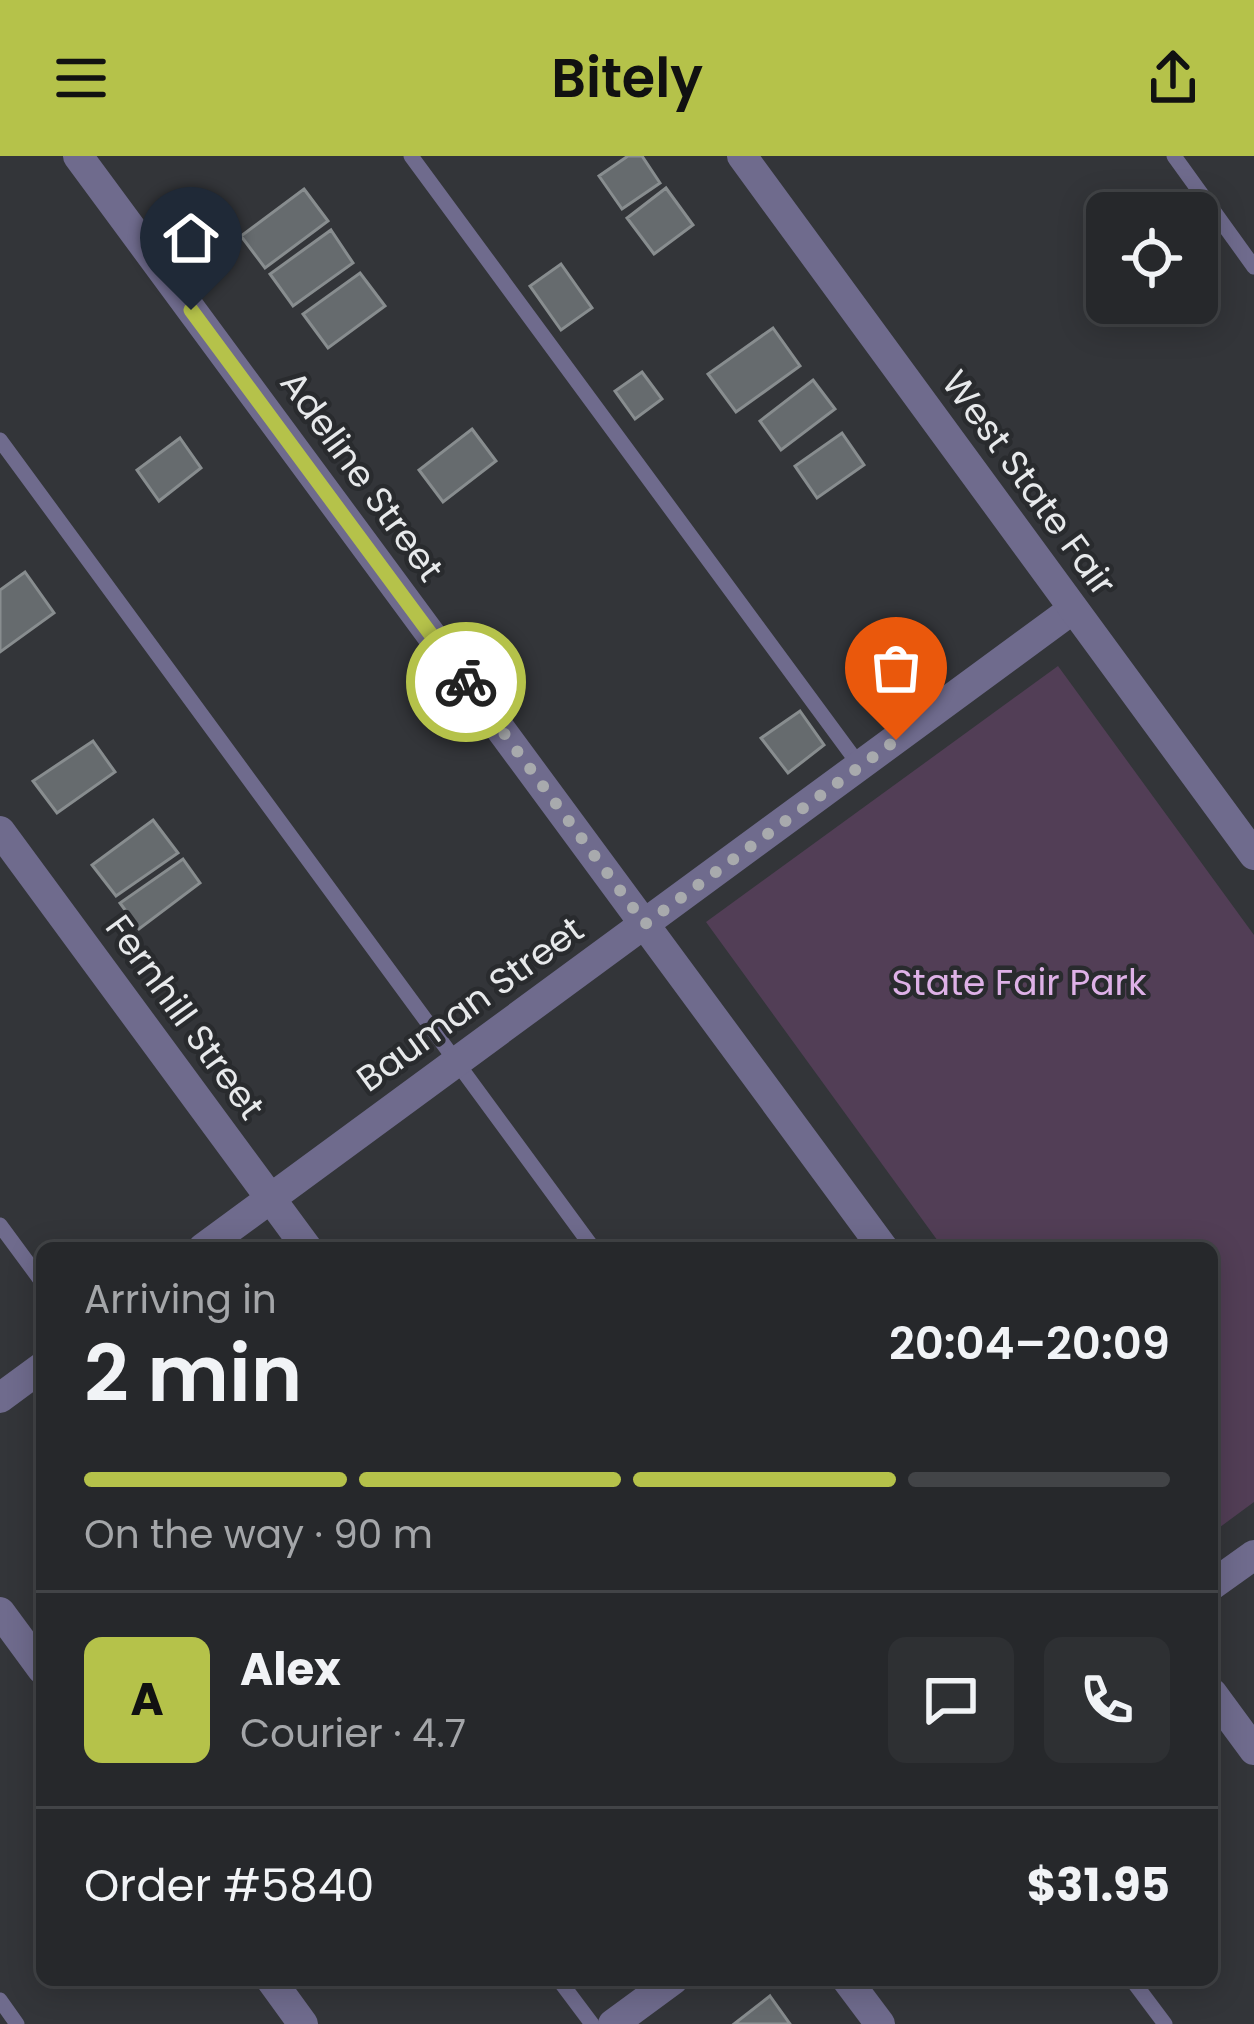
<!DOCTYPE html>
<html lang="en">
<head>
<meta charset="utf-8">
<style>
	:root { --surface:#26282b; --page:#2e3033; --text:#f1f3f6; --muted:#a4a6a9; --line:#424447; --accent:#b5c24a }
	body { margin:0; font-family:Poppins,sans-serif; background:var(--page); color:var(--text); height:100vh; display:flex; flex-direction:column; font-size:45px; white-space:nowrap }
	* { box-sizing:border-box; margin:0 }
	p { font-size:39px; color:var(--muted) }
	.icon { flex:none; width:66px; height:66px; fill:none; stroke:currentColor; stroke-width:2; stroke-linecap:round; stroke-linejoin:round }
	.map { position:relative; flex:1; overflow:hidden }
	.drawer { position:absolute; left:36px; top:1086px; width:1182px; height:744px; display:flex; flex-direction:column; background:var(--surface); border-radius:18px; box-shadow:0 6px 30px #0003,0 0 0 3px var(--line) }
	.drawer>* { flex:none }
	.buttons { position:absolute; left:1086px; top:36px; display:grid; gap:24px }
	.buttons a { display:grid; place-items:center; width:132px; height:132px; border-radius:18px; background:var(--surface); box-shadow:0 6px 30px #0003,0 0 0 3px var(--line); font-size:60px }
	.pin { position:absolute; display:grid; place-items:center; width:102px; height:102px; color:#fff; margin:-123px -51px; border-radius:50% 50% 50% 0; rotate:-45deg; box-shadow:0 0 12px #0007 }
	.pin .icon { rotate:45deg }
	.courier { position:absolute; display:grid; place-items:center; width:120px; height:120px; margin:-60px; border:9px solid #b5c24a; border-radius:50%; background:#fff; color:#222; box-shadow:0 3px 15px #0007 }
	.overview em { font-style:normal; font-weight:600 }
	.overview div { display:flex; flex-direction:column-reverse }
	.overview { display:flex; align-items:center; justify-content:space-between; height:204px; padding:0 48px }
	h1 { font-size:78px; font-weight:600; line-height:90px }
	.bar { display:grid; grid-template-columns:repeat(4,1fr); gap:18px 12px; align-content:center; height:144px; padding:0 48px }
	.bar i { height:15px; border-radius:9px; background:var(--line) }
	.bar .current { background:var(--accent) }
	.bar p { grid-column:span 4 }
	.line { display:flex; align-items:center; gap:30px; padding:0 48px; border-top:3px solid var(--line) }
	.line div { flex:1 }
	.round { display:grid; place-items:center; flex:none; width:126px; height:126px; border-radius:18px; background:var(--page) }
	header { display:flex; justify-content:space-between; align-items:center; height:156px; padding:0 48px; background:var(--accent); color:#111; font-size:54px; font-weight:600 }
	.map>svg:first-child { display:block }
</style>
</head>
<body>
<header><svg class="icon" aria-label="menu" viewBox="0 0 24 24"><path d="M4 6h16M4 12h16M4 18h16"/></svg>Bitely<svg class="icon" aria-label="share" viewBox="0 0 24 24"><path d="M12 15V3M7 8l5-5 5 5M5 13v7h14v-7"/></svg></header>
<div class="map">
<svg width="1254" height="1868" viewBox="0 0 1254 1868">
	<rect width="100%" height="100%" fill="#333539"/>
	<path fill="#523e56" d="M 1058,510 L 1254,779 L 1254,1346 L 1212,1377 L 1212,1092 L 943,1092 L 706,766 Z"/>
	<path fill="#666b6e" stroke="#888d8f" stroke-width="3" d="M 628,0 L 642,0 L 660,27 L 622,53 L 599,20 Z
		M 666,32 L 693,69 L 654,98 L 627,62 Z
		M 304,33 L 328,65 L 265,112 L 241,80 Z
		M 331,74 L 353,107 L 293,150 L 270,118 Z
		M 561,108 L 592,152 L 561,174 L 530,130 Z
		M 360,117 L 385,150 L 328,192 L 303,158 Z
		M 773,172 L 800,210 L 736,256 L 708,218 Z
		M 642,216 L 662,243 L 635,263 L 615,235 Z
		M 813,224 L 835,253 L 781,294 L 760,265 Z
		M 472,273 L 496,305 L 443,346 L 419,314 Z
		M 842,277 L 864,309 L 817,342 L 795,310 Z
		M 180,282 L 201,312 L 159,345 L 137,314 Z
		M 25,416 L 54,457 L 0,496 L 0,434 Z
		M 800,555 L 824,589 L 788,617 L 761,582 Z
		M 93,585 L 115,616 L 57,657 L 33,625 Z
		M 153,664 L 178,697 L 116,740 L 92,709 Z
		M 183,703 L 200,727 L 139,773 L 120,747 Z
		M 770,1840 L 790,1868 L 734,1868 Z"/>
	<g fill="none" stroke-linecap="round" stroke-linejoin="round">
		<path stroke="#6f6b8d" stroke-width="15" d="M 411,0 L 860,610
			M 1174,0 L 1254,111
			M 0,284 L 593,1092
			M 0,1069 L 42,1126
			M 559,1824 L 592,1868
			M 1132,1824 L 1165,1868
			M 0,1844 L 17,1868"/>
		<path stroke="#6f6b8d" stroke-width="30" d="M 78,0 L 883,1092
			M 0,675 L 307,1092
			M 203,1092 L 1073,453
			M 0,1242 L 42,1211
			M 1212,1429 L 1254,1399
			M 0,1456 L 42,1513
			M 1212,1537 L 1254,1594
			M 271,1824 L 303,1868
			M 847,1824 L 880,1868
			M 613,1868 L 673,1824"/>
		<path stroke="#6f6b8d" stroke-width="30" d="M 742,0 L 1254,699"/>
	</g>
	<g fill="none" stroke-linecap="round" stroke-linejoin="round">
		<path stroke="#a8aaad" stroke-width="12" stroke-dasharray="0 21.6" d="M 466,526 L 645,768 L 896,584"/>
		<path stroke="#b5c24a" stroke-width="15" d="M 191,154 L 466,526"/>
	</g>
	<g text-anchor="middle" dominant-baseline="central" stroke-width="9" stroke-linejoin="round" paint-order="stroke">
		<g font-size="36" fill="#e7e9eb" stroke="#292b2e">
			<text transform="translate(362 320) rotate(54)">Adeline Street</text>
			<text transform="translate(1029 327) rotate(54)">West State Fair</text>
			<text transform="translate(470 848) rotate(-36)">Bauman Street</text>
			<text transform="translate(185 861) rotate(54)">Fernhill Street</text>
		</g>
		<g font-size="36" fill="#deb1e7" stroke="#292b2e">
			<text x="1019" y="826">State Fair Park</text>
		</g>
	</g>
</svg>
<div class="buttons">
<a><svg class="icon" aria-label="locate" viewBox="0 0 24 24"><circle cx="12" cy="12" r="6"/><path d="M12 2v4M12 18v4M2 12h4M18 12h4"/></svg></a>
</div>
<div class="pin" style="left:896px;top:584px;background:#ea580c"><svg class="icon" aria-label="bag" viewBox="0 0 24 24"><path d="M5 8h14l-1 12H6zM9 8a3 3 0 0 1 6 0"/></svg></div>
<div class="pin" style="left:191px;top:154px;background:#1f2937"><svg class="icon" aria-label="home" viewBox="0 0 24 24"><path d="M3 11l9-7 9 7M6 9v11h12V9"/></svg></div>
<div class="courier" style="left:466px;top:526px"><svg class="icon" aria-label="bike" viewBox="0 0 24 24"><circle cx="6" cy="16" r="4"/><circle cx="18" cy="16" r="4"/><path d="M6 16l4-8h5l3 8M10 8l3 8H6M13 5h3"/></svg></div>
<section class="drawer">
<div class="overview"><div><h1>2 min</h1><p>Arriving in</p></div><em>20:04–20:09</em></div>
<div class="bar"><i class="current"></i><i class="current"></i><i class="current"></i><i></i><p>On the way · 90 m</p></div>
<div class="line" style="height:216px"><b class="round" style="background:var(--accent);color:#111">A</b><div><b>Alex</b><p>Courier · 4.7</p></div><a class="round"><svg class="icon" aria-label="chat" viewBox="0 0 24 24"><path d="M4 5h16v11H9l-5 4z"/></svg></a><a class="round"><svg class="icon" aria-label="phone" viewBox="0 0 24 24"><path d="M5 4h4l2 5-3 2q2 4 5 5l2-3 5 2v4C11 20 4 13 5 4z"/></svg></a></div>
<div class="line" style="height:156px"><div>Order #5840</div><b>$31.95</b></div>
</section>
</div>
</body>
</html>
